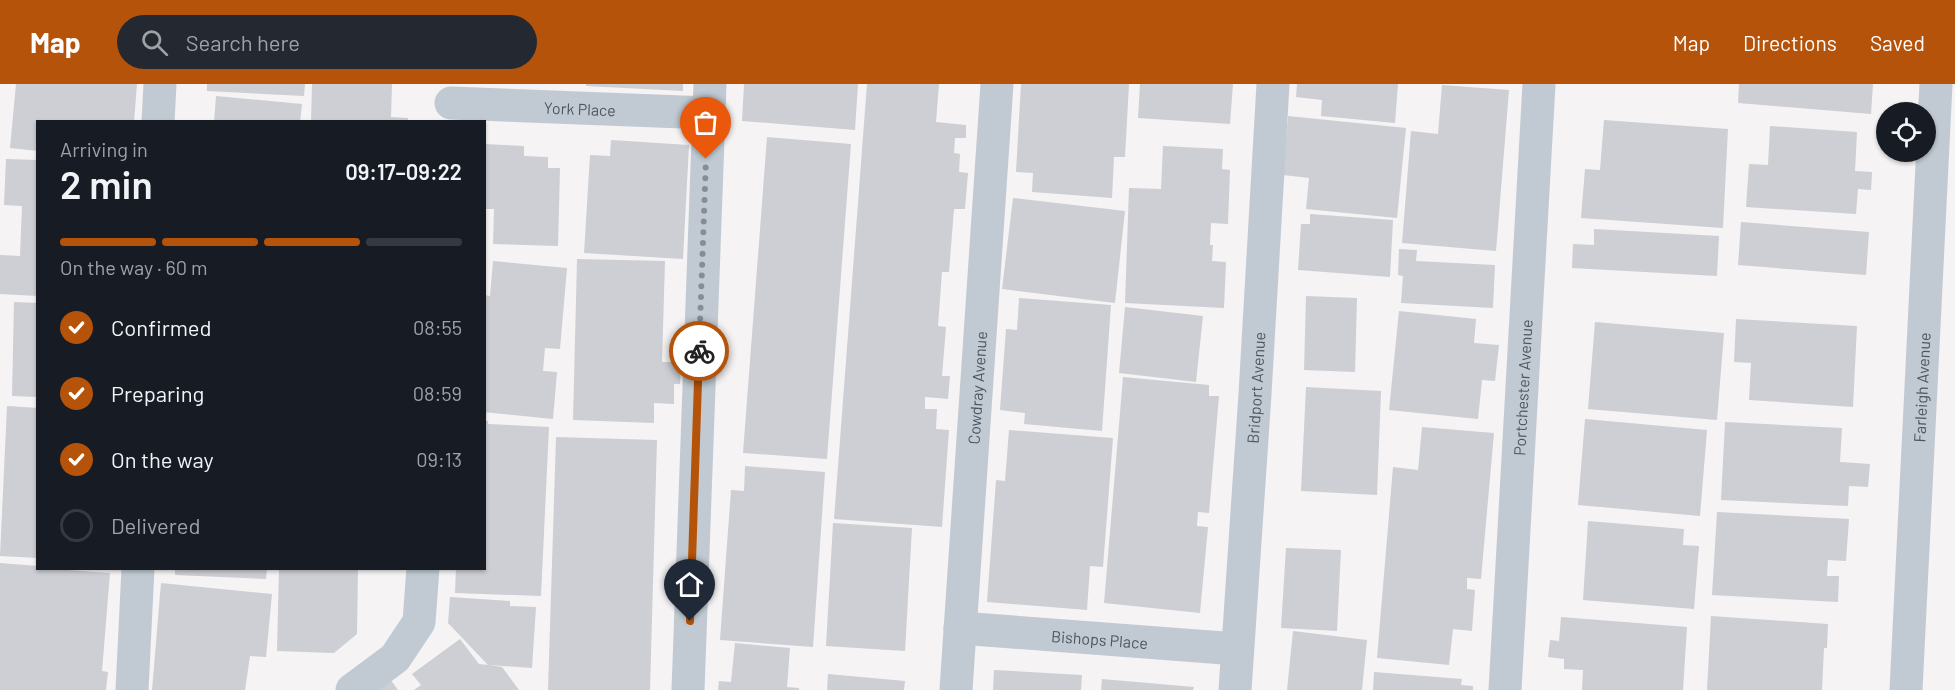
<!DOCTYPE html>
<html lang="en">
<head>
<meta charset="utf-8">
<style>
	:root { --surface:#171b24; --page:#242831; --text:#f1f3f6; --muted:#9ea1a6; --line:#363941; --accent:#b45309 }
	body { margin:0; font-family:Barlow,sans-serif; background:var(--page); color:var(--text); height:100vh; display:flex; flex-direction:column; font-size:22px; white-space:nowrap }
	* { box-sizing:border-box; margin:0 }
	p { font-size:20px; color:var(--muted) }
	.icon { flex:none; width:33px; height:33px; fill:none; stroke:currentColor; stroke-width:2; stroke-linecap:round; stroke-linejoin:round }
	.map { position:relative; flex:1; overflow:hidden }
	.details { position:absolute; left:36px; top:36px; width:450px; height:450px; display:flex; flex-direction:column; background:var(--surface); border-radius:0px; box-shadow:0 2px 4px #0004 }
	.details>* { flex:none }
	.fabs { position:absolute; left:1876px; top:18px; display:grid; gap:12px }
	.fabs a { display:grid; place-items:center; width:60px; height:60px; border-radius:50%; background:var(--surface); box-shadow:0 2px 4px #0004; font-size:30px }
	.pin { position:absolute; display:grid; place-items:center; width:51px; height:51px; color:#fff; margin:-62px -26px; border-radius:50% 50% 50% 0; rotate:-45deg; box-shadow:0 0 6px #0007 }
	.pin .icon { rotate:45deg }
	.courier { position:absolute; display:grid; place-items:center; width:60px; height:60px; margin:-30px; border:4px solid #b45309; border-radius:50%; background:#fff; color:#222; box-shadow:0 2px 8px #0007 }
	.headline em { font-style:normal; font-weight:600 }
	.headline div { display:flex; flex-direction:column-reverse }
	.headline { display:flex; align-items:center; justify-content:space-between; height:102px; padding:0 24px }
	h1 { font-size:39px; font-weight:600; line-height:45px }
	.bar { display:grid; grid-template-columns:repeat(4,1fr); gap:9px 6px; align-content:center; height:72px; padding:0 24px }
	.bar i { height:8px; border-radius:4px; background:var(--line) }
	.bar .active { background:var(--accent) }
	.bar p { grid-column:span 4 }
	ol { padding:0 24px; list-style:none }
	li { display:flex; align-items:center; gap:18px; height:66px }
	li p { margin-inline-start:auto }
	li .icon { padding:6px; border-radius:50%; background:var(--accent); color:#fff; stroke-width:4 }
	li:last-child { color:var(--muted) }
	li i { width:33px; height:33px; border:3px solid var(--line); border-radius:50% }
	header { display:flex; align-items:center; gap:36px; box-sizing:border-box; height:84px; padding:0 30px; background:var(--accent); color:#fff }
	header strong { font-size:28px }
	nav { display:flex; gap:33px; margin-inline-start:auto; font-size:21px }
	.search { width:420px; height:54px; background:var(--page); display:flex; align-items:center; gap:15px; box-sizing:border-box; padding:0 21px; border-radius:33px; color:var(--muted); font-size:22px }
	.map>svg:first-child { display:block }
</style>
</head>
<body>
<header>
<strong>Map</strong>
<div class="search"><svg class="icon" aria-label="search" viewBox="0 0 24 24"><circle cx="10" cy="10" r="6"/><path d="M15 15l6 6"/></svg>Search here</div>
<nav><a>Map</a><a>Directions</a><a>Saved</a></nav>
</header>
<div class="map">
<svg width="1955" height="606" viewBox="0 0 1955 606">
	<rect width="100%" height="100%" fill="#f5f3f3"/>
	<path fill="#cdcfd5" d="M 16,0 L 137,0 L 134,38 L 38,38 L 38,67 L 10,64 Z
		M 207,0 L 305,0 L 304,12 L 207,7 Z
		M 312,0 L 392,0 L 391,33 L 408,34 L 408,38 L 311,38 Z
		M 586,0 L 683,0 L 683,7 L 586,2 Z
		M 744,0 L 858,0 L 855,46 L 742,37 Z
		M 867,0 L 939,0 L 936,38 L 966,41 L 966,54 L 955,54 L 954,69 L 960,70 L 959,88 L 968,89 L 965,125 L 954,125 L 949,188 L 942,188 L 938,242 L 946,243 L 942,292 L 950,292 L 948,315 L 925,313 L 925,325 L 937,325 L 936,345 L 949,346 L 942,443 L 834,435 Z
		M 1021,0 L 1129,0 L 1125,73 L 1114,73 L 1112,114 L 1032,108 L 1033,89 L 1016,88 Z
		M 1140,0 L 1233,0 L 1230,40 L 1138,34 Z
		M 1297,0 L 1398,0 L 1395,39 L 1321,32 L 1322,16 L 1296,13 Z
		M 1739,0 L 1873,0 L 1871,30 L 1738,19 Z
		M 1442,1 L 1509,6 L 1496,167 L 1402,159 L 1411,47 L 1438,50 Z
		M 216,12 L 302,20 L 300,38 L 214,38 Z
		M 1288,32 L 1406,44 L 1397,134 L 1306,125 L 1309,94 L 1283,91 Z
		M 1604,36 L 1728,45 L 1723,144 L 1581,134 L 1585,85 L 1600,86 Z
		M 1770,42 L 1857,48 L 1855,87 L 1872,88 L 1871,106 L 1858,105 L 1856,130 L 1746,123 L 1749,80 L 1768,81 Z
		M 767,53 L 851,60 L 827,375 L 743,369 Z
		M 611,56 L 689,61 L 683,175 L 584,169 L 590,71 L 610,72 Z
		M 484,60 L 524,62 L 524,72 L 548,73 L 548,84 L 560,84 L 558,162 L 493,160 L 494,125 L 484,125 Z
		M 1163,62 L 1223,65 L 1222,85 L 1230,86 L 1228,140 L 1211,139 L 1210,161 L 1213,161 L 1212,177 L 1226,178 L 1224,224 L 1125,219 L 1129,104 L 1161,105 Z
		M 6,75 L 38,76 L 38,212 L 0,210 L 0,171 L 20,172 L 22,122 L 4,121 Z
		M 1013,114 L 1125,127 L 1115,219 L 1002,205 Z
		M 1310,130 L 1393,136 L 1390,193 L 1298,186 L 1301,140 L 1310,140 Z
		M 1741,138 L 1869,148 L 1866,191 L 1738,181 Z
		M 1594,145 L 1719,152 L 1717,192 L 1572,184 L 1573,160 L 1594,161 Z
		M 1399,165 L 1417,166 L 1416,177 L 1495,181 L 1493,224 L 1401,219 L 1403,192 L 1398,191 Z
		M 577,175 L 665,177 L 662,278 L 681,278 L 680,300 L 674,300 L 674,320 L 654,319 L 654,339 L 573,336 Z
		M 493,177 L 567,184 L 560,265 L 545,264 L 543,287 L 557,288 L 553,335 L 484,328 L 484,211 L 490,212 Z
		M 1306,212 L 1357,214 L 1355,288 L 1304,286 Z
		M 1019,214 L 1111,221 L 1102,347 L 1024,340 L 1025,329 L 1000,326 L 1006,245 L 1017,246 Z
		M 14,218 L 38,219 L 38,313 L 12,312 Z
		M 1125,223 L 1203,232 L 1196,298 L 1119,289 Z
		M 1399,227 L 1476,235 L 1474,259 L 1499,261 L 1495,297 L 1482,296 L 1478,335 L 1389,326 Z
		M 1736,235 L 1857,242 L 1853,323 L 1749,316 L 1751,279 L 1734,278 Z
		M 1595,238 L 1724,249 L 1717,336 L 1588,325 Z
		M 1123,293 L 1209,301 L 1209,312 L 1219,312 L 1209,429 L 1198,428 L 1197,442 L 1208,443 L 1200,529 L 1104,519 Z
		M 1306,303 L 1381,307 L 1377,411 L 1301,407 Z
		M 7,322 L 38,324 L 38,474 L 0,472 Z
		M 1585,335 L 1707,346 L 1700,432 L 1578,421 Z
		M 484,337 L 488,337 L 488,340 L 549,343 L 541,512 L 455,509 L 456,484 L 484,484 Z
		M 1725,338 L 1842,344 L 1840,378 L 1870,380 L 1868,403 L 1849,402 L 1848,422 L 1721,416 Z
		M 1422,343 L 1494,349 L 1481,495 L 1467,494 L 1467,505 L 1475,506 L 1472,547 L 1453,545 L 1449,581 L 1377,574 L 1393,383 L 1418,386 Z
		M 1009,346 L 1113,354 L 1103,483 L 1090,482 L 1087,526 L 987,518 L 996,396 L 1005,397 Z
		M 556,353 L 657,356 L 650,606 L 548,606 Z
		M 745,382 L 825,388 L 813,563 L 720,556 L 731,406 L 744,407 Z
		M 1717,428 L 1849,435 L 1846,477 L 1828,476 L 1827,492 L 1839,492 L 1838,518 L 1712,511 Z
		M 1588,437 L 1684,445 L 1683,461 L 1699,462 L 1694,525 L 1583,516 Z
		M 833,439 L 912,444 L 905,567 L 826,562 Z
		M 1286,464 L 1341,466 L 1337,547 L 1281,544 Z
		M 0,479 L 38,482 L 38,484 L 110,489 L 102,587 L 108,588 L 106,606 L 0,606 Z
		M 175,484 L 267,484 L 266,495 L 175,491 Z
		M 279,484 L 358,484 L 357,550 L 334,569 L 277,567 Z
		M 161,499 L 272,510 L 266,573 L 250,572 L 245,606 L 152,606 Z
		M 450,513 L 510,517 L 510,522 L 536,523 L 532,584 L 489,581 L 502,583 L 519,606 L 414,606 L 421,601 L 412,590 L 460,555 L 479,580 L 488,581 L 448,539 Z
		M 1711,532 L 1828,540 L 1827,564 L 1824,564 L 1822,606 L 1707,606 Z
		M 1561,533 L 1687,543 L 1683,606 L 1582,606 L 1583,586 L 1564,585 L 1564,575 L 1548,573 L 1550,556 L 1559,557 Z
		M 1293,547 L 1367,556 L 1362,606 L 1287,606 Z
		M 735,559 L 790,564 L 787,603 L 799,604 L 799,606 L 718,606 L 719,597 L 731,598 Z
		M 994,586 L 1082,591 L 1081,606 L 993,606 Z
		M 1374,588 L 1462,595 L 1461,601 L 1473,602 L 1473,606 L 1373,606 Z
		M 828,590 L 905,597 L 904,606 L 827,606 Z
		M 390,595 L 398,606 L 374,606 Z
		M 1102,595 L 1194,603 L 1193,606 L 1101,606 Z"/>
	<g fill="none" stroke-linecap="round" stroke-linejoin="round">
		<g stroke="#c1cad2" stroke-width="33">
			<path id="s1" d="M 451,19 L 708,29"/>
			<path d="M 158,38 L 160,0"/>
			<path id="s2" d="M 960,544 L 1237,565"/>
			<path d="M 132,606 L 138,484"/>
			<path d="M 352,606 L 395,574 L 419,538 L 423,484"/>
			<path d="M 688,606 L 710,0"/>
			<path id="s3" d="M 956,606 L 997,0"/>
			<path id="s4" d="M 1235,606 L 1255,310 L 1273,0"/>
			<path id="s5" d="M 1505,606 L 1539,0"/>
			<path id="s6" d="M 1906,606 L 1936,0"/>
		</g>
	</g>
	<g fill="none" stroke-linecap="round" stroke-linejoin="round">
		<path stroke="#868d94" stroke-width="6" stroke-dasharray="0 10.8" d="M 699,267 L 706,75"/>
		<path stroke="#b45309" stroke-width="8" d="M 690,537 L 699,267"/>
	</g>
	<g text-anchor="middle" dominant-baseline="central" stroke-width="4.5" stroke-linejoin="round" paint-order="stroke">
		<g font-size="16" fill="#4a5661" stroke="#fff">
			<text stroke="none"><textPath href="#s1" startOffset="129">York Place</textPath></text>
			<text stroke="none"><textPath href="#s3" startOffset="303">Cowdray Avenue</textPath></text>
			<text stroke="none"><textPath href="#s4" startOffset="303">Bridport Avenue</textPath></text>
			<text stroke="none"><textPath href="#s5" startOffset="303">Portchester Avenue</textPath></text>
			<text stroke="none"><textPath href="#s6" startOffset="303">Farleigh Avenue</textPath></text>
			<text stroke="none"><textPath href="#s2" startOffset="140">Bishops Place</textPath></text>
		</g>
	</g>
</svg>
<div class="fabs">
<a><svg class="icon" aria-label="locate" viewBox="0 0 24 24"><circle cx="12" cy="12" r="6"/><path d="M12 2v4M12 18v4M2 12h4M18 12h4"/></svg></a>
</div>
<div class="pin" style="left:706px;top:75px;background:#ea580c"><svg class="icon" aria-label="bag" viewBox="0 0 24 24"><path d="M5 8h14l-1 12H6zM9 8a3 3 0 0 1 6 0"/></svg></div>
<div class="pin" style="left:690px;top:537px;background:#1f2937"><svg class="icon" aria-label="home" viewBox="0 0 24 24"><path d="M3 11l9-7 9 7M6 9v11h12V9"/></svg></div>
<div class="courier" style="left:699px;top:267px"><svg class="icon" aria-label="bike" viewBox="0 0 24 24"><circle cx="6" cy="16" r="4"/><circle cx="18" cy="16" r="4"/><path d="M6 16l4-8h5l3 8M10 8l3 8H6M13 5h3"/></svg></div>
<section class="details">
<div class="headline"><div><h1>2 min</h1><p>Arriving in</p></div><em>09:17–09:22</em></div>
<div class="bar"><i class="active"></i><i class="active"></i><i class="active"></i><i></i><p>On the way · 60 m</p></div>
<ol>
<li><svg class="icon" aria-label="check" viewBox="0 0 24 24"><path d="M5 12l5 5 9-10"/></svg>Confirmed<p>08:55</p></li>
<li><svg class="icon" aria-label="check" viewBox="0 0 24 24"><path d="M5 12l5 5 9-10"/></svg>Preparing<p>08:59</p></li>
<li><svg class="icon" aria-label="check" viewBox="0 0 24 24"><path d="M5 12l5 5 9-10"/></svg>On the way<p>09:13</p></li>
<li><i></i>Delivered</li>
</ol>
</section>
</div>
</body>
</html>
